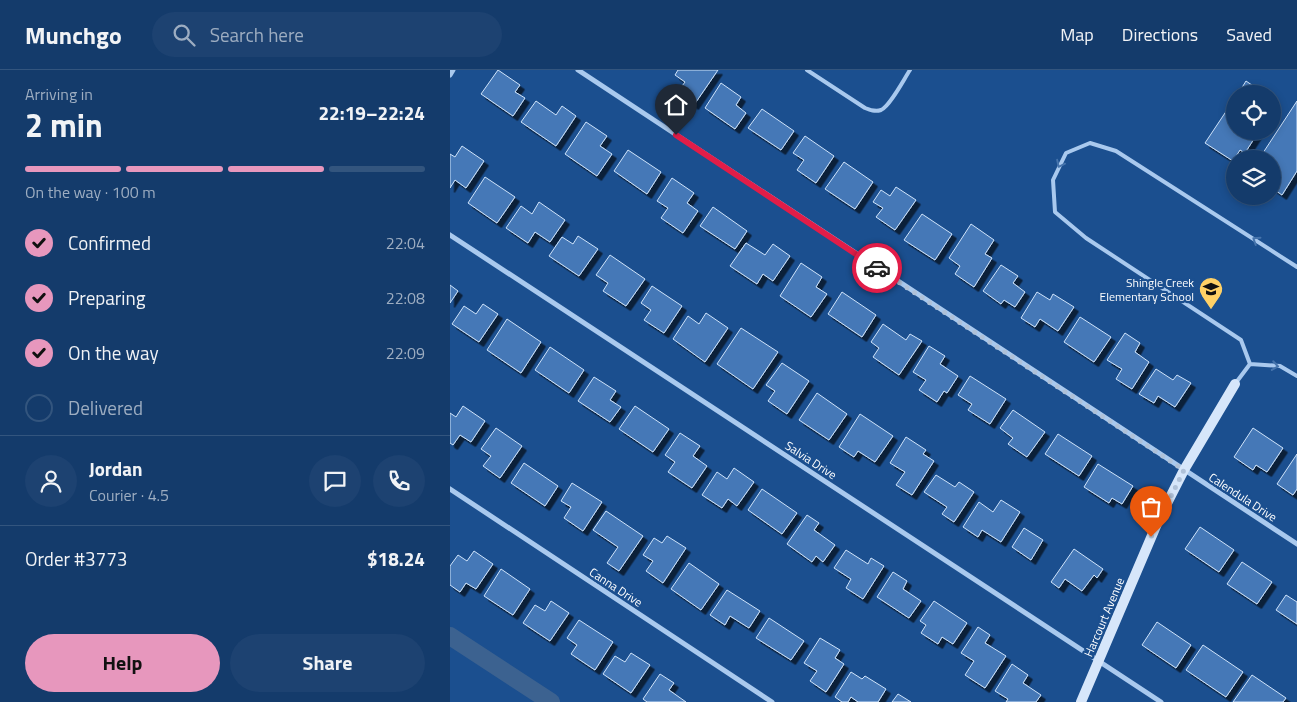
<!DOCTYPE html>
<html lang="en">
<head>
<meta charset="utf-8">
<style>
	:root { --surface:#143b6b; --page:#1d4271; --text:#f1f3f6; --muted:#9dadc1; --line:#33557e; --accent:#e797bd }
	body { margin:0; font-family:"Titillium Web",sans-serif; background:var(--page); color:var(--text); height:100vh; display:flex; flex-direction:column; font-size:19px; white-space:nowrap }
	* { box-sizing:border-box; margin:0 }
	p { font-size:16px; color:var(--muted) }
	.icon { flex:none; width:28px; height:28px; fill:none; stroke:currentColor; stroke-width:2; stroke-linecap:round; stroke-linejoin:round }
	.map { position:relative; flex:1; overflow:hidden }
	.panel { display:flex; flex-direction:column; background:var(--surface); width:450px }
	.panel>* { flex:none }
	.fabs { position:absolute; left:776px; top:15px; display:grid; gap:10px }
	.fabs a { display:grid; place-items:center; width:55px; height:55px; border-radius:50%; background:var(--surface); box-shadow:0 2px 8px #0003,0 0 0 1px var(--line); font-size:25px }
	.pin { position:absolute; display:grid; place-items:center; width:42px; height:42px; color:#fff; margin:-51px -21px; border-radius:50% 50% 50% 0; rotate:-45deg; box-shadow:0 0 5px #0007 }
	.pin .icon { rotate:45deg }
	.courier { position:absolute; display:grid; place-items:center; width:50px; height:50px; margin:-25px; border:4px solid #e11d48; border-radius:50%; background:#fff; color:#222; box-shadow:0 1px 6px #0007 }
	.headline em { font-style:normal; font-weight:700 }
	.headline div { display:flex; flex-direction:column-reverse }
	.headline { display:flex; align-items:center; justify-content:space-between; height:85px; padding:0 25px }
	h1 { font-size:32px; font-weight:700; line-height:38px }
	.bar { display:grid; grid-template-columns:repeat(4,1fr); gap:8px 5px; align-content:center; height:60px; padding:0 25px }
	.bar i { height:6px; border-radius:4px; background:var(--line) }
	.bar .current { background:var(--accent) }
	.bar p { grid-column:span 4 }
	.line { display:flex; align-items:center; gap:12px; padding:0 25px; border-top:1px solid var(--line) }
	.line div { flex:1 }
	.round { display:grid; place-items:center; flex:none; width:52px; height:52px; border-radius:26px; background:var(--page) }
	ol { padding:0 25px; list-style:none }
	li { display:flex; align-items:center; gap:15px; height:55px }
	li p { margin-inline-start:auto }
	li .icon { padding:5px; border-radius:50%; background:var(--accent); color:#111; stroke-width:4 }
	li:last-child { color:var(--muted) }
	li i { width:28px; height:28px; border:2px solid var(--line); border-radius:50% }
	.cta { display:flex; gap:10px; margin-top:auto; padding:10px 25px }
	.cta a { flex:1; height:58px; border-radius:30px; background:var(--accent); color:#111; font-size:20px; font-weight:700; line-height:58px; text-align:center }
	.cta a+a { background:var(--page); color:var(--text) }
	header { display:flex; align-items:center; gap:30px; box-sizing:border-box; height:70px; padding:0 25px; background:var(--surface); border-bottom:1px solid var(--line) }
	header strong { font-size:24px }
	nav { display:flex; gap:28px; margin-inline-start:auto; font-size:18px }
	.search { width:350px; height:45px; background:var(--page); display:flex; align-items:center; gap:12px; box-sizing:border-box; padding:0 18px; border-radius:28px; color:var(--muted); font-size:19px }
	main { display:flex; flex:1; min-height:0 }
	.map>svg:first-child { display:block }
</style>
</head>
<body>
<header>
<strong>Munchgo</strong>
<div class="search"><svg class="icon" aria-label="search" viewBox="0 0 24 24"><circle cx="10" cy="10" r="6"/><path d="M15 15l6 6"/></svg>Search here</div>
<nav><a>Map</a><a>Directions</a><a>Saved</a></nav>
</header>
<main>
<section class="panel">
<div class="headline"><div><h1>2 min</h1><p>Arriving in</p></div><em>22:19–22:24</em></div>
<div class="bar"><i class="current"></i><i class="current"></i><i class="current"></i><i></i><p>On the way · 100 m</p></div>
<ol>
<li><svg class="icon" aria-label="check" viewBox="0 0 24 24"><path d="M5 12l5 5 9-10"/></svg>Confirmed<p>22:04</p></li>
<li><svg class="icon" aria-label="check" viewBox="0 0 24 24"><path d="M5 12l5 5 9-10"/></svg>Preparing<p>22:08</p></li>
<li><svg class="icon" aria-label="check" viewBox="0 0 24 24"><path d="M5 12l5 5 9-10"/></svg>On the way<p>22:09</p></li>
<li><i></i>Delivered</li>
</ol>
<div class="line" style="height:90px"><a class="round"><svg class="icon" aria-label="person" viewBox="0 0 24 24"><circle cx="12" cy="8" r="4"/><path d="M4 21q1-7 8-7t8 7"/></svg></a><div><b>Jordan</b><p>Courier · 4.5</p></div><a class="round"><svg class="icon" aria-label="chat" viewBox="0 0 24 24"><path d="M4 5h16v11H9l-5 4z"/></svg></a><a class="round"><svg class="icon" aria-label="phone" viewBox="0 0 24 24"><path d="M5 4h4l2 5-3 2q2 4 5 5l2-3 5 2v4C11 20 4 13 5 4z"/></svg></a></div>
<div class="line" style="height:65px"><div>Order #3773</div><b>$18.24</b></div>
<div class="cta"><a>Help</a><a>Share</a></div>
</section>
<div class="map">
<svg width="847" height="632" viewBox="0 0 847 632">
	<defs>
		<filter id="shadow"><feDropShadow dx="4.5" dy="4.5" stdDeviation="0" flood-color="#0009"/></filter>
	</defs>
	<rect width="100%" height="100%" fill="#1b4f8f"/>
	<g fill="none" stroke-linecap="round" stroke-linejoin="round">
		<path stroke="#3c6290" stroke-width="18" d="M 0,566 L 101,632"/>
	</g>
	<path fill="#4478b7" stroke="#cfe3fa" filter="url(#shadow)" d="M 48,0 L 70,15 L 65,22 L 75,28 L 63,46 L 31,24 Z
		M 228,0 L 268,0 L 244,35 L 227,23 L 235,12 L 225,5 Z
		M 796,11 L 815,24 L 788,24 Z
		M 271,13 L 291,27 L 286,35 L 296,43 L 285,59 L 255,38 Z
		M 785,28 L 785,61 L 809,61 L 795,83 L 790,80 L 783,91 L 755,73 Z
		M 86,31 L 106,45 L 112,36 L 126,46 L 106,76 L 71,52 Z
		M 847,31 L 847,101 L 832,125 L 822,118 L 822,89 L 809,89 Z
		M 312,39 L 344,61 L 331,80 L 298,58 Z
		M 136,52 L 157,66 L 150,76 L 162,84 L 147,106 L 115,84 Z
		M 355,66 L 384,86 L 366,113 L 347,100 L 354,90 L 343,83 Z
		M 12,76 L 34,91 L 16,118 L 5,110 L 0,118 L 0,84 L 5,87 Z
		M 178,80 L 211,102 L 197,124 L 164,101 Z
		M 394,92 L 423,112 L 405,139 L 375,119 Z
		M 35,107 L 65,127 L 47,153 L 18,133 Z
		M 222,108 L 244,123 L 237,133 L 248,141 L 233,163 L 211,148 L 218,138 L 207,131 Z
		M 446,117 L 466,130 L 445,160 L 426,147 L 433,138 L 423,132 L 431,120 L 440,126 Z
		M 89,132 L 115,150 L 100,172 L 85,162 L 78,173 L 56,158 L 71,136 L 82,144 Z
		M 263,137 L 297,161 L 285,179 L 250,156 Z
		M 472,144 L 502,164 L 485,190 L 454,170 Z
		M 521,154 L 544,170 L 535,184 L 542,188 L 524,217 L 505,204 L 510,196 L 499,188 Z
		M 128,166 L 148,179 L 129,206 L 99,186 L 112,167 L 123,174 Z
		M 296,173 L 315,185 L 323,174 L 340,186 L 323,211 L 313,204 L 307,214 L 280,196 Z
		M 160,185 L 195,209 L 176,236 L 153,221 L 158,213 L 146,205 Z
		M 351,193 L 372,207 L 366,217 L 377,224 L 361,247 L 330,226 Z
		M 551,195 L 568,206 L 563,213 L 575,222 L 565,237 L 554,230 L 551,234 L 533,221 Z
		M 0,215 L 8,221 L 0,233 Z
		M 202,216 L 232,236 L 214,263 L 194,250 L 201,240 L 191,233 Z
		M 392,222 L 426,245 L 412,267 L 378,244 Z
		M 587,222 L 600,230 L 603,224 L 624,237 L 608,261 L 590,249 L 585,257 L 571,248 Z
		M 33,234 L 48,244 L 29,272 L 2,254 L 14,236 L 26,244 Z
		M 256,243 L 278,258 L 255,292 L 223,269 L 238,246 L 249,254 Z
		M 630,247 L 661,267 L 644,292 L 614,272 Z
		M 57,249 L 91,272 L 71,303 L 37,280 Z
		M 433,254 L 456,270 L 460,264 L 472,271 L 449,305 L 423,287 L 429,278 L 421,272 Z
		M 291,258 L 328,282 L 303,319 L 267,294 Z
		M 675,263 L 690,273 L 685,282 L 699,292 L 682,319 L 666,309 L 672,299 L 657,290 Z
		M 479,276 L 495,286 L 490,294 L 508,306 L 497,323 L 494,321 L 487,332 L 469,320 L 476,310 L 463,302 Z
		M 100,277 L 134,300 L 119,323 L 85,300 Z
		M 332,293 L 359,311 L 337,344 L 318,331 L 325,321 L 316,315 Z
		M 706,299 L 723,310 L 727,305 L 741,313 L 725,337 L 708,326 L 704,333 L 689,324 Z
		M 520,306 L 556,329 L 540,354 L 518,340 L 522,334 L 508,325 Z
		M 144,307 L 166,321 L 160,330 L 171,337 L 160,352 L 128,331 Z
		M 367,323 L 397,344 L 379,370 L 349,350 Z
		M 13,336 L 35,351 L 21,372 L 10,365 L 3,375 L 0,373 L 0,343 L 6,347 Z
		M 185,336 L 219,359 L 203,382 L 169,359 Z
		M 563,340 L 595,362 L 577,387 L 558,374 L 563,368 L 550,358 Z
		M 410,344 L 443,366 L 425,392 L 408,381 L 404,387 L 389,377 Z
		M 46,358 L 72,376 L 50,408 L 33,396 L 41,386 L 31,379 Z
		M 803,358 L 833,378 L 817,402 L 806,395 L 803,400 L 784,387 Z
		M 230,363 L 250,376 L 243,386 L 257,396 L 242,418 L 218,402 L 225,392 L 215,385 Z
		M 608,364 L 642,386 L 629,406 L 595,384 Z
		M 456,367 L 476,380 L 473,384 L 484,391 L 462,425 L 446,415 L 455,402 L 440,393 Z
		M 847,384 L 847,419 L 843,425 L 827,414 Z
		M 74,393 L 108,416 L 95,436 L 61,413 Z
		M 648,394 L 683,416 L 672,434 L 662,428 L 659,433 L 634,417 Z
		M 284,398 L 304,412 L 287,436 L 278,429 L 272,438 L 252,425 L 267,402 L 277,409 Z
		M 486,405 L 505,417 L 509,412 L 524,422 L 504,452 L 492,444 L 497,437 L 474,422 Z
		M 122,413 L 152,432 L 133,461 L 114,448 L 121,437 L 111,431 Z
		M 312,419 L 347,443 L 332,464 L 298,440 Z
		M 551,430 L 570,442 L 551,472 L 532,460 L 528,467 L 513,457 L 529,432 L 543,442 Z
		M 156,441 L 193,466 L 169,501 L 157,493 L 168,477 L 143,460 Z
		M 357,445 L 369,453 L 364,460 L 385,475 L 373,492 L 366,486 L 362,492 L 337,474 Z
		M 750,457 L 784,480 L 769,502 L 735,479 Z
		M 574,458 L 593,470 L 581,490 L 562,477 Z
		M 217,466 L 236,478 L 213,513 L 196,501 L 203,491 L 193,485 L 204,468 L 212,473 Z
		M 624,479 L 653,499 L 647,508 L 644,505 L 632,521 L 615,509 L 609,518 L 601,512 Z
		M 396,480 L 418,494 L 421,488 L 434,496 L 413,529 L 396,518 L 401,509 L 384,498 Z
		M 24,481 L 43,494 L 26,519 L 16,513 L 10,522 L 0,515 L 0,496 L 8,485 L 17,491 Z
		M 792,492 L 822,512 L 807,534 L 777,514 Z
		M 239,493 L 269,514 L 251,540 L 221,519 Z
		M 51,499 L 80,519 L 63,545 L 34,526 Z
		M 443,502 L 457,511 L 453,519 L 471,531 L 459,548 L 427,527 Z
		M 277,520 L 310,541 L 299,558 L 280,546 L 275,555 L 260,545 Z
		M 836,525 L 847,532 L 847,554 L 826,540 Z
		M 101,531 L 119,543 L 100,571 L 73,553 L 85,535 L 95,541 Z
		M 484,531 L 517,553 L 503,574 L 492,567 L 488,574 L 471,563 L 476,555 L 470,551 Z
		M 319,548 L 354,571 L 341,590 L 306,568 Z
		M 129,550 L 163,572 L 145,600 L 121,584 L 127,575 L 117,568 Z
		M 707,552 L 741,575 L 726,598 L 692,575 Z
		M 528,557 L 540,565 L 535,573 L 556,586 L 535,618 L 515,605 L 524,591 L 511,583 Z
		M 370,568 L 390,580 L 385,588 L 394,594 L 376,622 L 360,611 L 367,601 L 354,593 Z
		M 753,575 L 793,602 L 776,627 L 736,600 Z
		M 181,583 L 200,595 L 181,623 L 153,604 L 165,586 L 175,592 Z
		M 562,594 L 578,605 L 573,613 L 591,625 L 586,632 L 556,632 L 558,629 L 545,621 Z
		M 401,602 L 412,609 L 415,606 L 436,619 L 428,632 L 408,632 L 401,627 L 398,632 L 392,632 L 385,627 Z
		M 210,604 L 224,613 L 219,620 L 236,632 L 197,632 L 193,629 Z
		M 802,605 L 836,628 L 833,632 L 783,632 Z
		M 448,624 L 461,632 L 442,632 Z"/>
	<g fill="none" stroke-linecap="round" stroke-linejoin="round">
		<path stroke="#a9c9ee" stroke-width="4" d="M 357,0 L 415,38 C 420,40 425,42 431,40 C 440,36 454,9 460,0
			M 800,294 L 791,270 L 636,168 L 605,142 L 603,110 L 616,83 L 640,73 L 666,81 L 847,197
			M 800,294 L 830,296 L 847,306
			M 785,314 L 800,294"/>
		<path stroke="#a9c9ee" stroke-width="5" d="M 128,0 L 847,474
			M 0,5 L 3,0
			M 0,165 L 711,632
			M 0,419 L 322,632"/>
		<path stroke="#d6e6fa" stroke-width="10" d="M 631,632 L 709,449 L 734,400 L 785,314"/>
	</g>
	<defs><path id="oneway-chevron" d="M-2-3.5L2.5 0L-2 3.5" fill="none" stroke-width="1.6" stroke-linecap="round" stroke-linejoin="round" transform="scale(1.25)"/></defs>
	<g stroke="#4674ac">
		<use href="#oneway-chevron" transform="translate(610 94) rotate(116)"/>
		<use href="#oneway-chevron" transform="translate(806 170) rotate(-147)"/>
		<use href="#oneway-chevron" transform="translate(825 296) rotate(9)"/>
	</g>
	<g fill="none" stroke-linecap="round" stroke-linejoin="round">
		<path stroke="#afc1d8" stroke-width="5" stroke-dasharray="0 9" d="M 427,198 L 734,400 L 701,467"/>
		<path stroke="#e11d48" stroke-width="6" d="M 226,65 L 427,198"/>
	</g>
	<defs>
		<g id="school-pin" transform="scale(1.25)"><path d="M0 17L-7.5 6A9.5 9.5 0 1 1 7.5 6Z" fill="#ffd166" stroke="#1b4f8f"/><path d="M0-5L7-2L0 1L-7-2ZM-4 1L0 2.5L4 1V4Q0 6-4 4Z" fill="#111"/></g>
	</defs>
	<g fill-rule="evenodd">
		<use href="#school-pin" x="761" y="219"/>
	</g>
	<g text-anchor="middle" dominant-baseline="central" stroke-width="4.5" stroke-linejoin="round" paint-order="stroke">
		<g font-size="12" fill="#fff" stroke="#1b4f8f" text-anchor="end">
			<text x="744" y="212">Shingle Creek<tspan x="744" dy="14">Elementary School</tspan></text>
		</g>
		<g font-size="12" fill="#fff" stroke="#1b4f8f">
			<text transform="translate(361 390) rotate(33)">Salvia Drive</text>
			<text transform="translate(793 427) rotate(33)">Calendula Drive</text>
			<text transform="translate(166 517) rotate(33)">Canna Drive</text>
			<text transform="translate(654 547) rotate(-67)">Harcourt Avenue</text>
		</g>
	</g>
</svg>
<div class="fabs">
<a><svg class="icon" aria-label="locate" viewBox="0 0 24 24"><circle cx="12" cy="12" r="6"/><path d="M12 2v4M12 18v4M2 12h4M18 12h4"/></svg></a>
<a><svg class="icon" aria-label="layers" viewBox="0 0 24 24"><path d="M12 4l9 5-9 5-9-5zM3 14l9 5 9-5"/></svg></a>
</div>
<div class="pin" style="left:701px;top:467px;background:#ea580c"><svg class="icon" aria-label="bag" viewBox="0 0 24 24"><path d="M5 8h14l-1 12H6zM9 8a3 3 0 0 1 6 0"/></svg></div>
<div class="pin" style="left:226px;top:65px;background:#1f2937"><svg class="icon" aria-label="home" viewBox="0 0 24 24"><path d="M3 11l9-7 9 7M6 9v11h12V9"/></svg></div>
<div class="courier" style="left:427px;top:198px"><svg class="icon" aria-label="car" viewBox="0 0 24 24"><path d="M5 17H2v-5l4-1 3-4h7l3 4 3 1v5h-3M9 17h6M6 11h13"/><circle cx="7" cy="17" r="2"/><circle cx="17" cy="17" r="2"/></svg></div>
</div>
</main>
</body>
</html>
